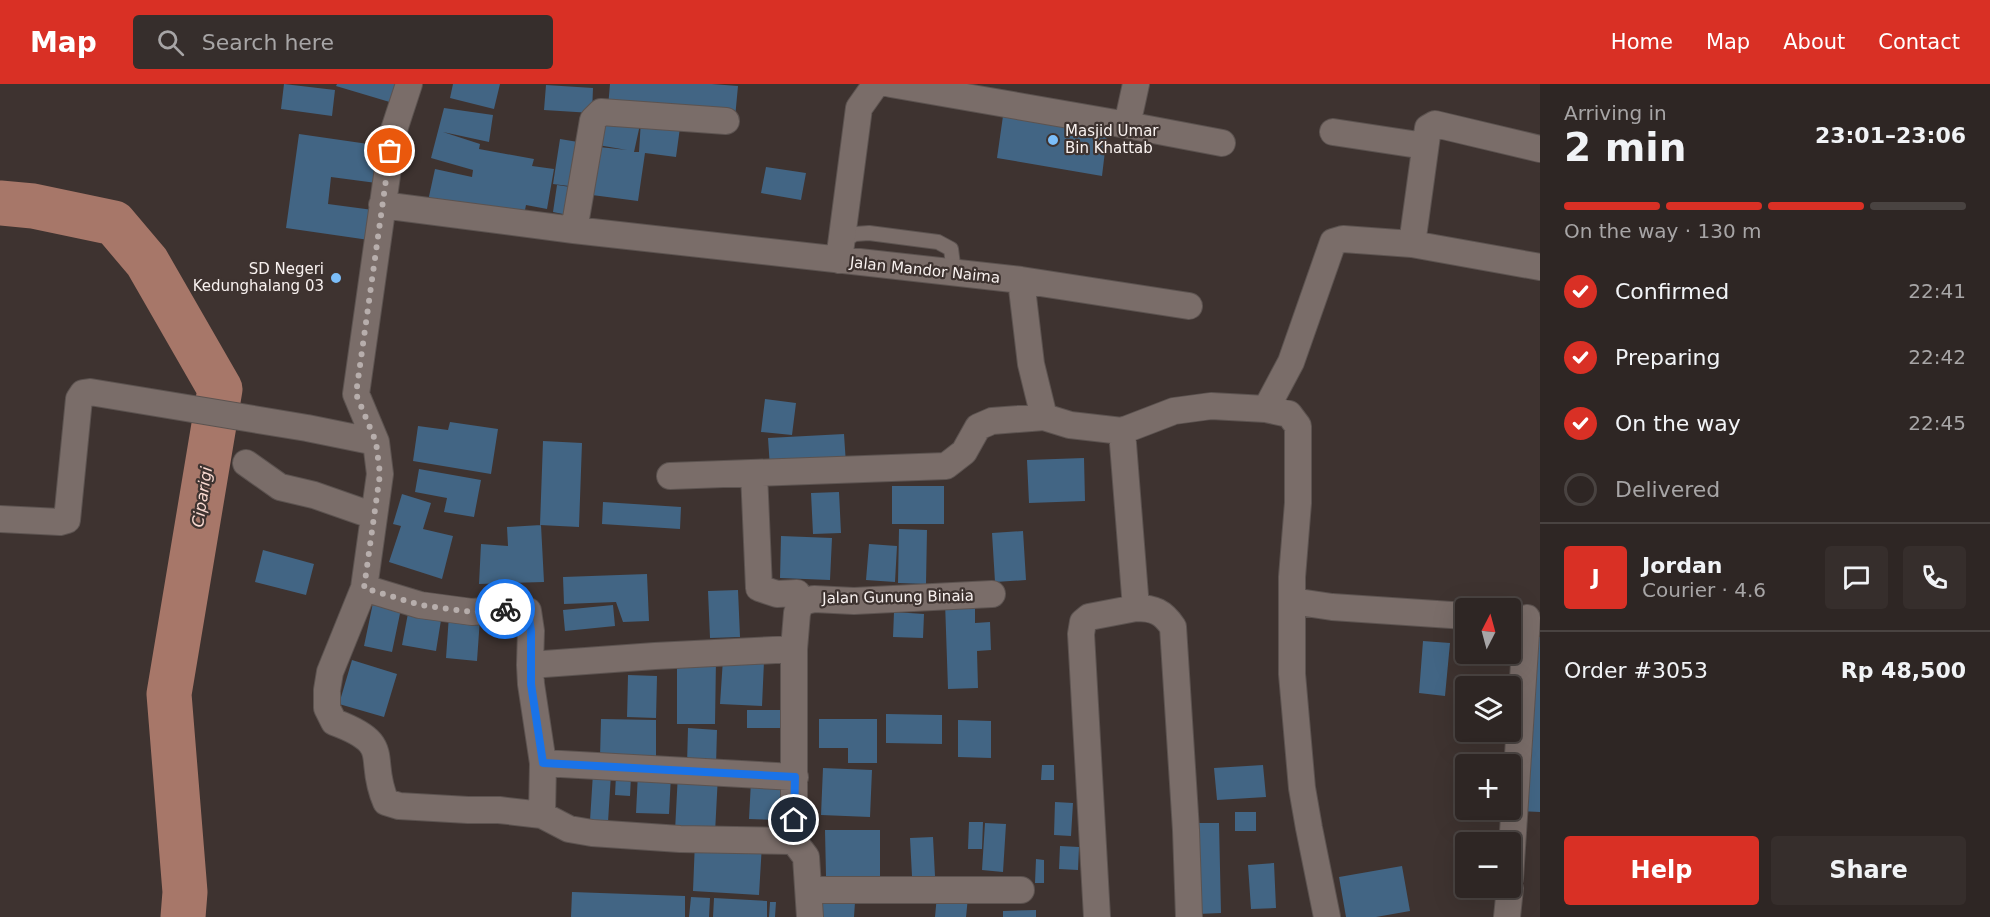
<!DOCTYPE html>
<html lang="en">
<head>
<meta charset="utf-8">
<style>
	:root { --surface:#2e2624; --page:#362e2c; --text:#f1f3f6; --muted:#a7a5a6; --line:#494341; --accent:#d93025 }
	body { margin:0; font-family:"DejaVu Sans",sans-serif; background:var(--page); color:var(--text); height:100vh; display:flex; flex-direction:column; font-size:22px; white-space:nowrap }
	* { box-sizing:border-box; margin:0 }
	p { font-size:20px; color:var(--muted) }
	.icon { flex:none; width:33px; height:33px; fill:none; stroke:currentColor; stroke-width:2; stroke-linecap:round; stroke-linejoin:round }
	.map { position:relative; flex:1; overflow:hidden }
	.drawer { display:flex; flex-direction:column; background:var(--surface); width:450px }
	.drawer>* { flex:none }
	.needle { width:39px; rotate:6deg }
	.buttons { position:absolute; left:1455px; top:514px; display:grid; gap:12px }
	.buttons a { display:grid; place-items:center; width:66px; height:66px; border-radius:6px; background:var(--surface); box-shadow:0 6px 24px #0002,0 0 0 2px var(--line); font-size:30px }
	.pin { position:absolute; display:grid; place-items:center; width:51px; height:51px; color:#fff; margin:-26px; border:3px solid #fff; border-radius:50%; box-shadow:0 2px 6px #0007 }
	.courier { position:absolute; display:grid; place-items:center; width:60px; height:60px; margin:-30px; border:4px solid #1a73e8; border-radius:50%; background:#fff; color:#222; box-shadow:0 2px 8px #0007 }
	.overview em { font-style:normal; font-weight:800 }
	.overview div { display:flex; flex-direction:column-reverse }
	.overview { display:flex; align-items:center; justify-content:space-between; height:102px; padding:0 24px }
	h1 { font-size:39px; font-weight:800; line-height:45px }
	.bar { display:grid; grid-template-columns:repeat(4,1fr); gap:9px 6px; align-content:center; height:72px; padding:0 24px }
	.bar i { height:8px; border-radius:4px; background:var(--line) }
	.bar .current { background:var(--accent) }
	.bar p { grid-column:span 4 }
	.line { display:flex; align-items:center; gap:15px; padding:0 24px; border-top:2px solid var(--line) }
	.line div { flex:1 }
	.round { display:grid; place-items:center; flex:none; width:63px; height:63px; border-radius:6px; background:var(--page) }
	ol { padding:0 24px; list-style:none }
	li { display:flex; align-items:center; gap:18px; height:66px }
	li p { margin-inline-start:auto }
	li .icon { padding:6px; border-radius:50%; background:var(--accent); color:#fff; stroke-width:4 }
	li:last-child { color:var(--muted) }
	li i { width:33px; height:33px; border:3px solid var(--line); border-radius:50% }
	.cta { display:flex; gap:12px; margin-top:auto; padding:12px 24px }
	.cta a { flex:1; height:69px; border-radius:6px; background:var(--accent); color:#fff; font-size:24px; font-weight:800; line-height:69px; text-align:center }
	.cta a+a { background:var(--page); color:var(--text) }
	header { display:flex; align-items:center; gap:36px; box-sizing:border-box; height:84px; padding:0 30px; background:var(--accent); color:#fff }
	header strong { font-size:28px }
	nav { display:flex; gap:33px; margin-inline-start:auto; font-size:21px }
	.search { width:420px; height:54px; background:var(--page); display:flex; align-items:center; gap:15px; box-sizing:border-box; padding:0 21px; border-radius:6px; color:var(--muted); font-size:22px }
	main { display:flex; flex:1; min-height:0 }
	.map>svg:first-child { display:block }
</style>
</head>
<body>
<header>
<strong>Map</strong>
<div class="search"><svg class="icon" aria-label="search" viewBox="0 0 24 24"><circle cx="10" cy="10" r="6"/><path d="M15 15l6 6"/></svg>Search here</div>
<nav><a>Home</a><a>Map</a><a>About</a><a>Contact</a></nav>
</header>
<main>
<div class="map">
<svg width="1540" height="833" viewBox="0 0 1540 833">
	<rect width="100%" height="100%" fill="#3e3330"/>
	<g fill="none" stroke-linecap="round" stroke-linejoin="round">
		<path stroke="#a77769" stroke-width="45" d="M 0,119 L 33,122 L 114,139 L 147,178 L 220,305 L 169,610 L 185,808 L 183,833"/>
	</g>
	<path fill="#426584" d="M 284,0 L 335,6 L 332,32 L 281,25 Z
		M 337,0 L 399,0 L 393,19 L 336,2 Z
		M 453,0 L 500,0 L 494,25 L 450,14 Z
		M 610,0 L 712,0 L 738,2 L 735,34 L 608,23 Z
		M 546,1 L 593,4 L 592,29 L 544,26 Z
		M 444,24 L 493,31 L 489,58 L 443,48 L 480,60 L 479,65 L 534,75 L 532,82 L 554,85 L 547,125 L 526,121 L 524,131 L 428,117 L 435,85 L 472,93 L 473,86 L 431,74 Z
		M 1004,25 L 1108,42 L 1102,92 L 997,74 Z
		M 605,29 L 641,36 L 634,68 L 639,68 L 641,36 L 681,36 L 676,73 L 645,69 L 638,117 L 592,111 L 599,63 L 627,66 L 598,61 Z
		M 299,50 L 389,63 L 384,100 L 331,93 L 328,120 L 373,126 L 369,156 L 286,144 Z
		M 560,55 L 584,59 L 577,103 L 553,100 Z
		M 766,83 L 806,89 L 801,116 L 761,109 Z
		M 557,101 L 577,104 L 573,132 L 553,128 Z
		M 765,315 L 796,319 L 792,351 L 761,348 Z
		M 450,338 L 498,345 L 491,390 L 413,377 L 418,342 L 448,346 Z
		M 844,350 L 846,380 L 770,384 L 768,354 Z
		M 543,357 L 582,359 L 579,443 L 540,441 Z
		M 1084,374 L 1085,417 L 1029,419 L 1027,376 Z
		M 419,385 L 481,396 L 474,433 L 444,428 L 447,414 L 415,408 Z
		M 892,402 L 944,402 L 944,440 L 892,440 Z
		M 839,408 L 841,449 L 813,450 L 811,409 Z
		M 402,410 L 431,419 L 423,445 L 453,452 L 442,495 L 389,478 L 401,442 L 393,440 Z
		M 603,418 L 681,423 L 680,445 L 602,440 Z
		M 541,441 L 544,498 L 479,500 L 481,460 L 508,462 L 507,443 Z
		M 899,445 L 927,446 L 926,500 L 898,499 Z
		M 1023,447 L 1026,496 L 995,498 L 992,449 Z
		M 781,452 L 832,454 L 830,496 L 780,494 Z
		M 869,460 L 897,462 L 895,498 L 866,496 Z
		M 263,466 L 314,480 L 306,511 L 255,498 Z
		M 647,490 L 649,537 L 623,538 L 616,518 L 564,520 L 563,493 Z
		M 738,506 L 740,553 L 710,554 L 708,507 Z
		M 374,514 L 402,520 L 392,568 L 364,562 Z
		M 975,517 L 975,539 L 990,538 L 991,566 L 977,567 L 978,604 L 948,605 L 945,518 Z
		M 613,521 L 615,542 L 565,547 L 563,526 Z
		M 409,524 L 442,530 L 436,567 L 402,561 Z
		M 894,528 L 924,530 L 923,554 L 893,553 Z
		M 449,531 L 480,534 L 477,577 L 446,574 Z
		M 1538,553 L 1540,553 L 1540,728 L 1521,727 Z
		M 1423,557 L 1450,559 L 1445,612 L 1419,609 Z
		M 677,575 L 716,575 L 715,640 L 677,640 Z
		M 723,575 L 764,577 L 762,622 L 720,620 Z
		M 352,576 L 397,590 L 384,633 L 339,620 Z
		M 628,591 L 657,592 L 656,634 L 627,633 Z
		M 747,626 L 781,626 L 781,644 L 747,644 Z
		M 886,630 L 942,631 L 942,660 L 886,659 Z
		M 601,635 L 656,636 L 656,674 L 600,673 Z
		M 819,635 L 877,635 L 877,679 L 848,679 L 848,664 L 819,664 Z
		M 958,636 L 991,637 L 991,674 L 958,673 Z
		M 688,644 L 717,646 L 716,682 L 687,681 Z
		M 1042,681 L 1054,681 L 1054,696 L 1041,696 Z
		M 1263,681 L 1266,713 L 1217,716 L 1214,684 Z
		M 823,684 L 872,686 L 870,733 L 821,731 Z
		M 593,689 L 611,690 L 608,738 L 590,737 Z
		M 638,689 L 671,691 L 669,730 L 636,729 Z
		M 678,689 L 718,691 L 715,749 L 675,747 Z
		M 616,691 L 631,692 L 630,712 L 615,711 Z
		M 751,697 L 782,699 L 780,736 L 749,735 Z
		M 1055,718 L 1073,719 L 1071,752 L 1054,751 Z
		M 1235,728 L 1256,728 L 1256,747 L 1235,747 Z
		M 969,738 L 983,738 L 982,765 L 968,765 Z
		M 985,739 L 1006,740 L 1003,788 L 982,786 Z
		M 1197,739 L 1219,739 L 1221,829 L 1198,830 Z
		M 825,746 L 880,746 L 880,792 L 826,792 Z
		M 933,753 L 935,792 L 912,792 L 910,754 Z
		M 695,757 L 762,760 L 759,811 L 693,807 Z
		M 1060,762 L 1079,763 L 1078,786 L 1059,785 Z
		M 1036,775 L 1044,776 L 1044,799 L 1035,799 Z
		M 1274,779 L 1276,824 L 1251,825 L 1248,781 Z
		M 1402,782 L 1410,827 L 1376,833 L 1346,833 L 1339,793 Z
		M 572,808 L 685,812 L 685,833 L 571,833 Z
		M 937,811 L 968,813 L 966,833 L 935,833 Z
		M 691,813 L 710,814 L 709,833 L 689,833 Z
		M 714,814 L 767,817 L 767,833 L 713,833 Z
		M 821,817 L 855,818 L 854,833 L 820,833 Z
		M 770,818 L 776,818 L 775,833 L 769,833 Z
		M 1036,826 L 1036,833 L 1003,833 L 1003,827 Z"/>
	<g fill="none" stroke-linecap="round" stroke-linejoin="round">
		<g stroke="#5c5350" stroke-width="16">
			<path id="service" d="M 842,157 L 855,150 L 869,149 L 938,158 L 951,165 L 954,188"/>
		</g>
		<g stroke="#5c5350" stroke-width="28">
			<path id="minor" d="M 409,0 L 393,49 L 356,310 L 376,358 L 380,390 L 364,504 L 330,588 L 327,606 L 327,624 L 334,638 C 396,661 366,673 386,718 L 399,722 L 468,726 L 499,726 L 542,731 L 569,745 L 592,749 L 680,755 L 794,757
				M 891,0 L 1127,41 L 1136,0
				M 1127,41 L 1222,59
				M 1333,48 L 1425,62
				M 382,121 L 574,146 L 1021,196 L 1189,222
				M 574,146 L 593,36 L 601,28 L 726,37
				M 1412,160 L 1540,183
				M 839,176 L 859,24 L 876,0
				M 1021,196 L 1031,280 L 1044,333 L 1070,341 L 1122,347 L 1174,327 L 1211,322 L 1266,325 L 1289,330 L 1298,342 L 1298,419 L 1292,493 L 1292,590 L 1302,704 L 1309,744 L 1327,833
				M 1266,325 L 1291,278 L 1333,158 L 1343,155 L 1412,160 L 1428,44 L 1435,40 L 1540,65
				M 1122,347 L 1136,524 C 1154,524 1163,528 1173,543 L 1186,746 L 1189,833
				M 246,379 L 280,403 L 314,411 L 374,432
				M 754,389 L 759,504 L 777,510 L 797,509 L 801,518
				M 670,392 L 946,382 L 964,368 L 978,343 L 992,337 L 1044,333
				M 0,435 L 60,438 L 67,436 L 79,315 L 83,309 L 90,308 L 307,344 L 376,358
				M 364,504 L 420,521 L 472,528 L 522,524 L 528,527 L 531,547 L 530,581
				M 1292,517 L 1332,523 L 1466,532
				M 543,679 L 795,693
				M 542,731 L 543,679 L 531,600 L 530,581 L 655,572 L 794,565
				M 1510,794 L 1527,534
				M 809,806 L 1021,806
				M 810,833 L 806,773 L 794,757 L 794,565 L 797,529 L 801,518 L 814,515 L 854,517 L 992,510
				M 1097,833 L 1081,550 L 1083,538 L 1089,533 L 1136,524
				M 1507,833 L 1510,804"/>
		</g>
		<use href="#service" stroke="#7a6d69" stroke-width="14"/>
		<use href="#minor" stroke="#7a6d69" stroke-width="26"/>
	</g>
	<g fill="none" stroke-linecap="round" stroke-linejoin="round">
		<path stroke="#b7aeac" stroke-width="6" stroke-dasharray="0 10.8" d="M 390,67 L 356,310 L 376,358 L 380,390 L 364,504 L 420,521 L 472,528 L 505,525"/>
		<path stroke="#1a73e8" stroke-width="8" d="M 505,525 L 522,524 L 528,527 L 531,547 L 531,600 L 543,679 L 795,693 L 794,736"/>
	</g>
	<g fill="#7cbef9" stroke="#3e3330" stroke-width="2">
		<circle cx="1053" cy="56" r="6"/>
		<circle cx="336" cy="194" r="6"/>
	</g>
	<g text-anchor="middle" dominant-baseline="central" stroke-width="4.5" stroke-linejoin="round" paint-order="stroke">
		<g font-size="15" fill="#f8f1ef" stroke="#3e3330" text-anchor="start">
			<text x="1065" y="47">Masjid Umar<tspan x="1065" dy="17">Bin Khattab</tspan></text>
			<text x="324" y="185" text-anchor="end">SD Negeri<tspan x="324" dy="17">Kedunghalang 03</tspan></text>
		</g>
		<g font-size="15" fill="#f8f1ef" stroke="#3e3330">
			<text transform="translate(925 186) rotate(6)">Jalan Mandor Naima</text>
			<text transform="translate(898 513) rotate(-1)">Jalan Gunung Binaia</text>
		</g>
		<g font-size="16" font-style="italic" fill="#fbdbd2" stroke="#3e3330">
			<text transform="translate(202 413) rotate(-81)">Ciparigi</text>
		</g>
	</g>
</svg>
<div class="buttons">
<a><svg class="needle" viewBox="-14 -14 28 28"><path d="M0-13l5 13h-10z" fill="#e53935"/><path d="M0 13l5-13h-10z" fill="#a7a5a6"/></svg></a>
<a><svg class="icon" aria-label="layers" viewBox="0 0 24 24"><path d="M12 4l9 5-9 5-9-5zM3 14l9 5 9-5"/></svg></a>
<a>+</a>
<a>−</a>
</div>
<div class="pin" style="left:390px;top:67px;background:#ea580c"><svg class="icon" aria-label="bag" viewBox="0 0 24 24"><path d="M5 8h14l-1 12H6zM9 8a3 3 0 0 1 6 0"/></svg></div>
<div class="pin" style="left:794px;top:736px;background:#1f2937"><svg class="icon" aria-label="home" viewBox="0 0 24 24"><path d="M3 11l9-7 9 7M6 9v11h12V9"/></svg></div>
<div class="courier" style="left:505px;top:525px"><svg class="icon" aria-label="bike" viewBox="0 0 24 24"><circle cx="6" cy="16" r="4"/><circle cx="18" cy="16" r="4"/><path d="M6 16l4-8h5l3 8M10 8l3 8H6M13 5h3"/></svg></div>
</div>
<section class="drawer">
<div class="overview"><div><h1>2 min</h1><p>Arriving in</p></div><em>23:01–23:06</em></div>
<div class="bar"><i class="current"></i><i class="current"></i><i class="current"></i><i></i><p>On the way · 130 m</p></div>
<ol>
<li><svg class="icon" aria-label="check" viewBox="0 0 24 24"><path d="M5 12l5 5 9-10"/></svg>Confirmed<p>22:41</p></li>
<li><svg class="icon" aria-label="check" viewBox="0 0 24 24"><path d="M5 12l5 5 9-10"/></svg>Preparing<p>22:42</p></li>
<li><svg class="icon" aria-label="check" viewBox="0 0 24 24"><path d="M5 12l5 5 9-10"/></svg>On the way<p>22:45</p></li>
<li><i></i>Delivered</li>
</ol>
<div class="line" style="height:108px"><b class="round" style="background:var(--accent);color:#fff">J</b><div><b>Jordan</b><p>Courier · 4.6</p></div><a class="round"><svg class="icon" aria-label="chat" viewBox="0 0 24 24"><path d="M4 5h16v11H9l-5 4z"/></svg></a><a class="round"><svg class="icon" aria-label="phone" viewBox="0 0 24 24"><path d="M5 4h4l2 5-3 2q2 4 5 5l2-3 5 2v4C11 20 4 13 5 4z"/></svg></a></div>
<div class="line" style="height:78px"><div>Order #3053</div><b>Rp 48,500</b></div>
<div class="cta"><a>Help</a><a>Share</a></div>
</section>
</main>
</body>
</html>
